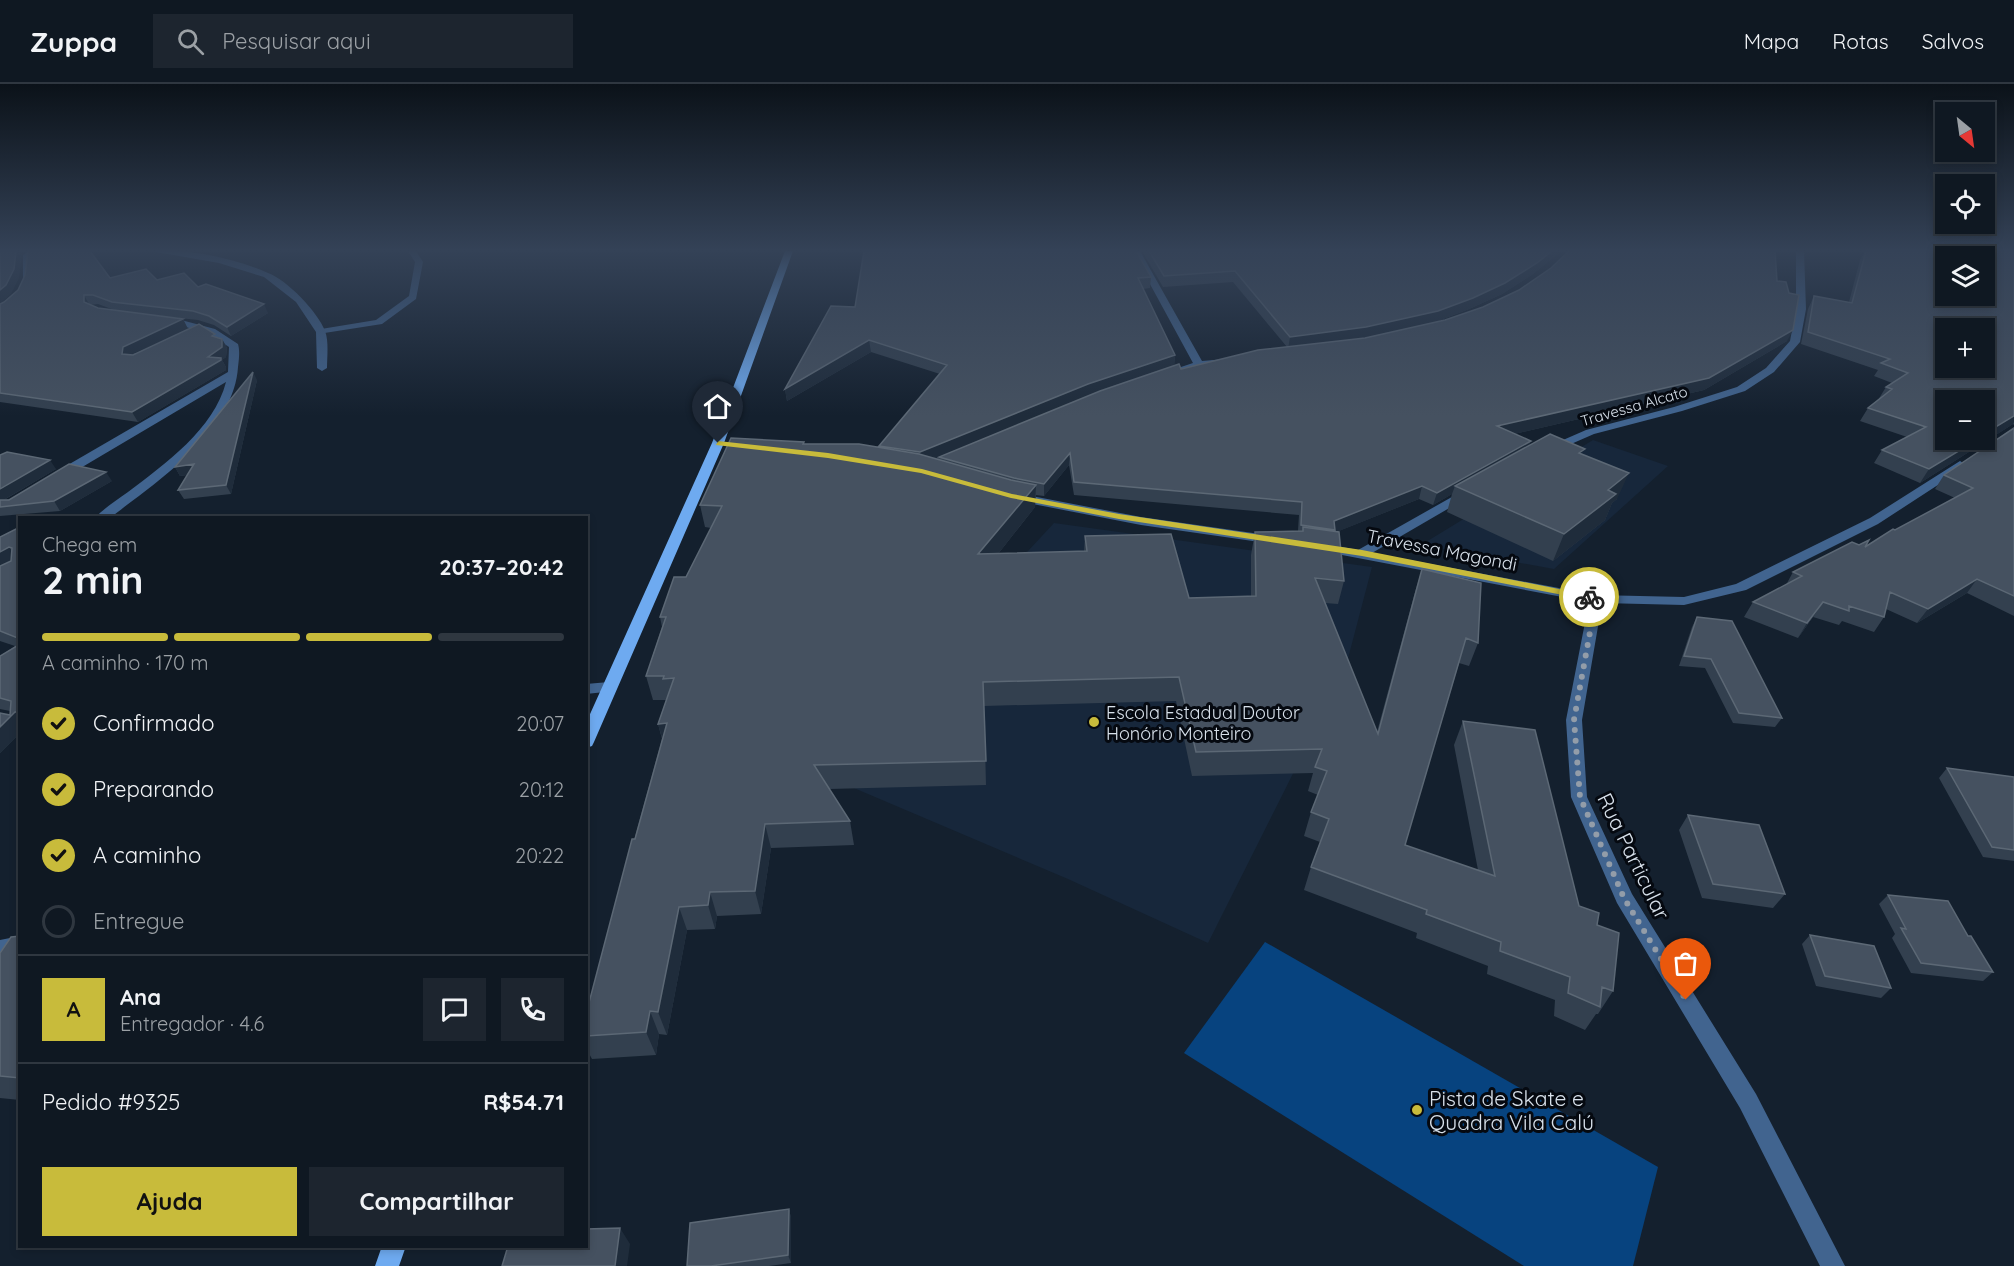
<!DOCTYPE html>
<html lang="pt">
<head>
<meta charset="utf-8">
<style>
	:root { --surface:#0f1822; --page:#1d252f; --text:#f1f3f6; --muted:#9ba0a5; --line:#2f3740; --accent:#c8bb3b }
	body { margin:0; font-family:Quicksand,sans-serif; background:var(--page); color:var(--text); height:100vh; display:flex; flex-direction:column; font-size:22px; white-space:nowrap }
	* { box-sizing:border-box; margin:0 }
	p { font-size:20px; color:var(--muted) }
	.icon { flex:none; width:33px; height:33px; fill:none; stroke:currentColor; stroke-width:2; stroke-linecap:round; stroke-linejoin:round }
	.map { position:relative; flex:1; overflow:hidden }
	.side { position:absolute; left:18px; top:432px; width:570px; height:732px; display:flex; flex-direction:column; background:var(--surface); border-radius:0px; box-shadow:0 3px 9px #0003,0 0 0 2px var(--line) }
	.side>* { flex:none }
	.needle { width:39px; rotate:151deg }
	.controls { position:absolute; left:1935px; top:18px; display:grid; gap:12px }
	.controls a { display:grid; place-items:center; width:60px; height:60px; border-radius:0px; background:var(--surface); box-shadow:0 3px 9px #0003,0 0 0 2px var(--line); font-size:30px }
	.pin { position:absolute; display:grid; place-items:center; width:51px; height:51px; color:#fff; margin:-62px -26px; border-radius:50% 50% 50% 0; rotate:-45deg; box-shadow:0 0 6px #0007 }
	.pin .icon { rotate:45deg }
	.courier { position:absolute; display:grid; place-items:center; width:60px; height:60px; margin:-30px; border:4px solid #c8bb3b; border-radius:50%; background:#fff; color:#222; box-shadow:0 2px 8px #0007 }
	.head em { font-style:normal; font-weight:700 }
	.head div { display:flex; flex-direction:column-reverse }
	.head { display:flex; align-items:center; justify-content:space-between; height:102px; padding:0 24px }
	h1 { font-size:39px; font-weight:700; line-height:45px }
	.bar { display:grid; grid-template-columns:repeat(4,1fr); gap:9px 6px; align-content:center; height:72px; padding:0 24px }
	.bar i { height:8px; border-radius:4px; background:var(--line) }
	.bar .current { background:var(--accent) }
	.bar p { grid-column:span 4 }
	.line { display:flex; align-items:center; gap:15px; padding:0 24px; border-top:2px solid var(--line) }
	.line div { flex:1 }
	.round { display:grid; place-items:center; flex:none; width:63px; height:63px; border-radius:0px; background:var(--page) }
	ol { padding:0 24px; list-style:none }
	li { display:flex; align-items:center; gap:18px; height:66px }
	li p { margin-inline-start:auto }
	li .icon { padding:6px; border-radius:50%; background:var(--accent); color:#111; stroke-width:4 }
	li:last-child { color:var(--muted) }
	li i { width:33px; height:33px; border:3px solid var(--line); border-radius:50% }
	.action { display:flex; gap:12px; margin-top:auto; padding:12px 24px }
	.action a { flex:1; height:69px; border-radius:0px; background:var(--accent); color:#111; font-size:24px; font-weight:700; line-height:69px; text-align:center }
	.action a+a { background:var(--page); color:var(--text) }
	header { display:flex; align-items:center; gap:36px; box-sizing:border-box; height:84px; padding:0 30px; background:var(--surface); border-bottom:2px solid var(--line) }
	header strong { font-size:28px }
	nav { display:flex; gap:33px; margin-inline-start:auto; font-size:21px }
	.search { width:420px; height:54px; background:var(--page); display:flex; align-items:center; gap:15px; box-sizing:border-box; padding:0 21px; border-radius:0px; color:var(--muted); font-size:22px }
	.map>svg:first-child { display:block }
</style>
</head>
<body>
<header>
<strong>Zuppa</strong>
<div class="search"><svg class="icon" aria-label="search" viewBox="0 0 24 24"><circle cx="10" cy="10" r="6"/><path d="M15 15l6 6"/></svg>Pesquisar aqui</div>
<nav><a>Mapa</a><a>Rotas</a><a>Salvos</a></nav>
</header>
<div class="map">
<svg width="2014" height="1182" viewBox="0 0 2014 1182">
	<rect width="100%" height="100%" fill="#14202e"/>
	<path fill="#17273b" d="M 1593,356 L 1668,382 L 1554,485 L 1421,461 Z
		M 1054,439 L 1372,483 L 1345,586 L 1208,859 L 1068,795 L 821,690 Z"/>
	<path fill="#07437f" d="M 1265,858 L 1658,1083 L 1633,1182 L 1524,1182 L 1184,969 Z"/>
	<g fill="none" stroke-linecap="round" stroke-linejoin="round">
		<path fill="#41648f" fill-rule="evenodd" d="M 408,167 L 416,167 L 423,178 L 416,215 L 382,240 L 318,250 L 316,248 L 321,245 L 376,236 L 409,212 L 415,178 Z"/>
		<path fill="#41648f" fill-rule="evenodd" d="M 29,167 L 39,167 L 31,172 L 31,194 L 27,197 L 23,194 L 23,171 Z
			M 151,167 C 188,164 234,174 268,189 C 287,196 318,228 325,247 C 329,257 327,273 327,284 L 322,287 L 317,284 L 316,248 L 296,218 L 264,193 L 219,179 Z
			M 1132,167 L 1140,167 L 1202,277 L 1226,275 L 1226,279 L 1169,291 L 1169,287 L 1193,279 Z
			M 1796,167 L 1804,167 L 1806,225 L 1800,258 L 1774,288 L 1745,307 L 1682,327 L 1594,350 L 1555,367 L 1547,367 L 1547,363 L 1586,346 L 1674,323 L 1737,303 L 1766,284 L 1790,257 L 1796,225 Z
			M 166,232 L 215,245 L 238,260 C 240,267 239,275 238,283 C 234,347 158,397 110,434 L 95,434 C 104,424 117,416 128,408 C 165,380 214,345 226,298 L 62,395 L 54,395 L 54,389 L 228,288 L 229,263 L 208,249 L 163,237 L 161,235 Z
			M 1960,377 L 1966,381 L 1964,384 L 1878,440 L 1746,506 L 1684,521 L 1602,519 L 1582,636 L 1587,713 L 1632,810 L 1756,1010 L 1845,1182 L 1820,1182 L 1740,1024 L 1617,819 L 1571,713 L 1566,636 L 1589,518 L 1321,467 L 1314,463 L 1321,459 L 1358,466 L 1466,405 L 1470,406 L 1470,412 L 1372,469 L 1596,511 L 1684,513 L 1736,500 L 1870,434 Z
			M 1016,409 L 1141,433 L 1273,452 L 1279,456 L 1273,460 L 1141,441 L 1012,416 L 1010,413 Z
			M 609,598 L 614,599 L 617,603 L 614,607 L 586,610 L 586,600 Z
			M 20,852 L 20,868 L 0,872 L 0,856 Z"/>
		<path fill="#6eaaf0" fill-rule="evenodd" d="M 785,167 L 793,167 L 724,359 L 594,658 L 592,662 L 586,664 L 586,639 L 712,359 Z
			M 382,1162 L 406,1162 L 399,1182 L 375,1182 Z"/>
	</g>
	<path fill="#33404f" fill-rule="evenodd" d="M 1142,167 L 1561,167 L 1533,190 L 1502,210 L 1469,225 L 1435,238 L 1777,197 L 1787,257 L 1704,306 L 1514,350 L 1529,362 L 1582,371 L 1617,415 L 1612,419 L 1605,436 L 1553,477 L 1447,428 L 1452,410 L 1433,421 L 1419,415 L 1336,448 L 1344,497 L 1338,520 L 1325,519 L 1377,648 L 1415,508 L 1422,485 L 1478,559 L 1469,582 L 1459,579 L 1405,761 L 1478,786 L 1454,661 L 1463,637 L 1579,822 L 1597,841 L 1613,907 L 1598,930 L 1596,930 L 1585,946 L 1554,932 L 1555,916 L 1487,890 L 1488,882 L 1416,854 L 1417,849 L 1304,806 L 1311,783 L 1320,758 L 1304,752 L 1311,728 L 1318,711 L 1308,707 L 1313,689 L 1192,692 L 1176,617 L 984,622 L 986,701 L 829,705 L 850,737 L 854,761 L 771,764 L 761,830 L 717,832 L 715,845 L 687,846 L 667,951 L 659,950 L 656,971 L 592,975 L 586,964 L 586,930 L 662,655 L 658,640 L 666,616 L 653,616 L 646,592 L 662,543 L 660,533 L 686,493 L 711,444 L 705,443 L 700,421 L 804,358 L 804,360 L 879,363 L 879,362 L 940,290 L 871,268 L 787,317 L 785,305 L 855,223 L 1151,193 L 1150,204 L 1143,205 L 1175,271 L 1174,282 L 1181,285 L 1287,263 L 1233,198 L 1163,203 ZM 1069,381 L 1074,411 L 1299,431 L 1298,447 L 1255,448 L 1251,471 L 1251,512 L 1189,514 L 1085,452 L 1084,467 L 998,470 L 1035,423 L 1036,411 L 1044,412 Z
		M 1865,167 L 2014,167 L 2014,341 L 2013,340 L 1920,399 L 1874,379 L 1882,366 L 1907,353 L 1860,337 L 1868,324 L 1878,316 L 1886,303 L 1892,299 L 1874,292 L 1878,286 L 1801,260 L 1808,225 L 1814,212 L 1849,218 L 1860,176 Z
		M 110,194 L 157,196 L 198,203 L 268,229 L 231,252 L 214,241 L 198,236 L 124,228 L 183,235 L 188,245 L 131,270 L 216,253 L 222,255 L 227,264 L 226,273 L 222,276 L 226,283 L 226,286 L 138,338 L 0,318 L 0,220 ZM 98,220 L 117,227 L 98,224 L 89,221 Z
		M 257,296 L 231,410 L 184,415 L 178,406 L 188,391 L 180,392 L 175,383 Z
		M 2014,344 L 2014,532 L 1967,509 L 1917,539 L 1886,525 L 1884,533 L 1874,548 L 1842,537 L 1839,541 L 1813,533 L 1798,554 L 1744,533 L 1753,518 L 1786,501 L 1793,488 L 1865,463 L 1955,414 L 1935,405 L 1944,391 Z
		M 0,371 L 56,385 L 4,416 L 112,397 L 60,427 L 0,432 Z
		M 20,443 L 20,649 L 0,669 L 0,629 L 10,631 L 10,627 L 0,625 L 0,572 L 15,562 L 0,557 L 0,453 Z
		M 1697,533 L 1782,634 L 1775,643 L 1733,639 L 1705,584 L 1679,582 L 1692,543 Z
		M 1947,684 L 2014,693 L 2014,777 L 1983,773 L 1939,694 Z
		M 1688,731 L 1785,810 L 1773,824 L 1702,814 L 1679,746 Z
		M 1888,811 L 1968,852 L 1993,888 L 1983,897 L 1911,889 L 1892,854 L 1895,850 L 1879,820 Z
		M 1810,851 L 1891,904 L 1881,914 L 1816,902 L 1802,860 Z
		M 20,852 L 20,1016 L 0,1014 L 0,869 Z
		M 789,1125 L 791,1134 L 791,1179 L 769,1182 L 687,1182 Z"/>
	<path fill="#1f2c3b" d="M 16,167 L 26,167 L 22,169 L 19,194 L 11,210 L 0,220 L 0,206 Z
		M 1552,167 L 1561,167 L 1533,190 L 1502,210 L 1469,225 L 1435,238 L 1364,254 L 1288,265 L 1290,253 Z
		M 84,211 L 89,220 L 84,218 Z
		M 264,220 L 268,229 L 231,252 L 227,243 Z
		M 183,235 L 188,245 L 128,272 L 122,270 L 123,263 Z
		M 1793,246 L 1787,257 L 1704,306 L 1493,355 L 1497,342 Z
		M 222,255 L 227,264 L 226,273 L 222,276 L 226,283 L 226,286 L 138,338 L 132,328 L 208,273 Z
		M 869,256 L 871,268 L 787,317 L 785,305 Z
		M 1175,271 L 1174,283 L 1087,312 L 921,381 L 920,368 L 1088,300 Z
		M 253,288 L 257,296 L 231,410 L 226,401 Z
		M 2014,332 L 2014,338 L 2013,340 L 1920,399 L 1929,385 L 1977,356 L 1984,356 L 1984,350 Z
		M 1531,357 L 1527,369 L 1455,402 L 1452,410 L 1433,421 L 1437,409 Z
		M 1070,369 L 1069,381 L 1044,412 L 1044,400 Z
		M 50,376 L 56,385 L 5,415 L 2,421 L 0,418 L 0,405 Z
		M 194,380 L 199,389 L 180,392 L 175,383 Z
		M 106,388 L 112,397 L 60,427 L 54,417 Z
		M 1629,389 L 1617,415 L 1612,419 L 1605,436 L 1553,477 L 1564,450 L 1608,406 Z
		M 1036,401 L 1035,423 L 979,494 L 978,470 Z
		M 1422,402 L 1419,415 L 1334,449 L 1335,446 L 1334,437 Z
		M 9,463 L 19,476 L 0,485 L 0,468 Z
		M 1977,495 L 1967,509 L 1917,539 L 1928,525 Z
		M 1823,518 L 1813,533 L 1798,554 L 1807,539 Z
		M 15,628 L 20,633 L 20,649 L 0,669 L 0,643 Z
		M 667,639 L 665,664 L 658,640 Z
		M 765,740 L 771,764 L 761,830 L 755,807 Z
		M 710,808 L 717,832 L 715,845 L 708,821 Z
		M 679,823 L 687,846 L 667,951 L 658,928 Z
		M 650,927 L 659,950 L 656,971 L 646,948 Z
		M 789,1125 L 791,1134 L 791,1179 L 788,1171 Z
		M 620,1144 L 630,1160 L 627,1182 L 615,1182 Z"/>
	<path fill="#455160" stroke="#5c6875" stroke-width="1.5" fill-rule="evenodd" d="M 0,167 L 16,167 L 14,185 L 6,201 L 0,206 Z
		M 28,167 L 90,167 L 110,194 L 146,185 L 157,196 L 184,189 L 198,203 L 206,200 L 264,220 L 227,243 L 209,232 L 193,227 L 112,218 L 93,211 L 84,211 L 84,218 L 98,224 L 183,235 L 123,263 L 122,270 L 133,271 L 199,240 L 215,250 L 212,252 L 222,255 L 222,263 L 208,273 L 221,274 L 221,276 L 132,328 L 0,309 L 0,220 L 4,218 L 18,206 L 25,191 Z
		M 864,167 L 1136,167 L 1151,193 L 1138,194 L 1175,271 L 1088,300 L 920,368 L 879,362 L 947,281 L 869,256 L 785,305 L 831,222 L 855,223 Z
		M 1149,167 L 1552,167 L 1537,179 L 1505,199 L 1473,214 L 1438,227 L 1366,243 L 1290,253 L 1235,187 L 1164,192 Z
		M 1569,167 L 1775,167 L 1777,197 L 1786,198 L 1789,209 L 1799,211 L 1793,246 L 1709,294 L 1497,342 L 1531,357 L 1437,409 L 1422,402 L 1334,437 L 1335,446 L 1301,441 L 1302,418 L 1074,398 L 1070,369 L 1044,400 L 1014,394 L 939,373 L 1100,307 L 1179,280 L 1181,285 L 1258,266 L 1365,254 L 1445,236 L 1483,223 L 1519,206 L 1551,184 Z
		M 1866,167 L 2014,167 L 2014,332 L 1984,350 L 1984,316 L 1946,316 L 1946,356 L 1977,356 L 1929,385 L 1882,366 L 1926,343 L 1868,324 L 1892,305 L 1886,303 L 1908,289 L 1881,279 L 1890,275 L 1808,248 L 1814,212 L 1852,219 ZM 1946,172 L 1984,172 L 1984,212 L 1946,212 ZM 1946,244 L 1984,244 L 1984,284 L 1946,284 Z
		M 253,288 L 226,401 L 178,406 L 194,380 L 175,383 Z
		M 2014,344 L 2014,512 L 1977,495 L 1928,525 L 1890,508 L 1884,533 L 1849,522 L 1849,527 L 1823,518 L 1807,539 L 1753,518 L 1802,492 L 1793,488 L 1852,458 L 1859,461 L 1869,456 L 1865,463 L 1893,445 L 1895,446 L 1973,404 L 1944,391 Z
		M 1550,350 L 1585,365 L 1579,369 L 1629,389 L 1608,406 L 1616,410 L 1564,450 L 1455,402 Z
		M 731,354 L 804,358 L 803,360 L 859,360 L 919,370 L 1011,396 L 1036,401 L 978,470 L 1087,467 L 1085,452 L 1171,450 L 1189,514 L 1256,512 L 1255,448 L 1303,447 L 1303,443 L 1339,448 L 1344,497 L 1315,494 L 1378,650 L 1422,485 L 1481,499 L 1478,559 L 1466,554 L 1405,761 L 1495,792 L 1463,637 L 1535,646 L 1579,822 L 1599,829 L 1597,841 L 1619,849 L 1613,907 L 1602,903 L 1600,923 L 1568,909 L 1570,893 L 1500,867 L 1501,858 L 1426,830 L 1427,826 L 1311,783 L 1329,735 L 1311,728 L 1327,687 L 1315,683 L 1322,665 L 1196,668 L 1179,593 L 983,598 L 986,677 L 814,681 L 850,737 L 765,740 L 755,807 L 710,808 L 708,821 L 679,823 L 658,928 L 650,927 L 646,948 L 586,952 L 586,930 L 632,755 L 635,755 L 667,639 L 658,640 L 674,594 L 663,595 L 664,592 L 646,592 L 666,533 L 660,533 L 674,493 L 686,493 L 722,422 L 700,421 Z
		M 7,368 L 50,376 L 0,405 L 0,371 Z
		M 69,380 L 106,388 L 54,417 L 0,423 L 0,416 L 9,416 Z
		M 20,443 L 20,555 L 0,547 L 0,482 L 11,477 L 12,464 L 9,463 L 0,468 L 0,453 Z
		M 1697,533 L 1732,537 L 1782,634 L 1739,629 L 1711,575 L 1684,572 Z
		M 20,560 L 20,628 L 15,628 L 0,643 L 0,629 L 10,631 L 11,617 L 0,614 L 0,572 Z
		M 1947,684 L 2014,693 L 2014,766 L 1992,763 Z
		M 1688,731 L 1759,741 L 1785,810 L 1713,800 Z
		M 1888,811 L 1948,817 L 1968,852 L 1971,852 L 1993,888 L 1921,879 L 1901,844 L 1906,845 Z
		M 1810,851 L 1874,862 L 1891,904 L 1825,892 Z
		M 20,852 L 20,994 L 0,992 L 0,869 L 11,853 Z
		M 789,1125 L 788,1171 L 711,1182 L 687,1182 L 690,1139 Z
		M 620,1144 L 615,1182 L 502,1182 L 508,1162 L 586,1162 L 586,1145 Z"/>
	<linearGradient id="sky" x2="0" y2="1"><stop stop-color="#0b1219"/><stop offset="0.5" stop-color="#344257"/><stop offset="1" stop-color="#344257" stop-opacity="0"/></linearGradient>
	<rect width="2014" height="332" fill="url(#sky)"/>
	<path fill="#c8bb3b" d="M 718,357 L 828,369 L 922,385 L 1012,410 L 1119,430 L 1362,466 L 1589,511 L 1594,513 L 1589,516 L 1362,472 L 1119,435 L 1011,414 L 921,389 L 828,374 L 716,361 Z"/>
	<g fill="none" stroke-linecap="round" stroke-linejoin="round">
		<path stroke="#939da9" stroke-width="6" stroke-dasharray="0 10.8" d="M 1589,513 L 1596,515 L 1574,636 L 1580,713 L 1624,814 L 1686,916"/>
	</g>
	<g fill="#c8bb3b" stroke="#050910" stroke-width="2">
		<circle cx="1094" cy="638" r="6"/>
		<circle cx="1417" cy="1026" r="6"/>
	</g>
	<g text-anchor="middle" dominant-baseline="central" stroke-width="6" stroke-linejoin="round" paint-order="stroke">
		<g font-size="15" fill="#d8e1eb" stroke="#050910">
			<text transform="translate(1634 322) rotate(-16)">Travessa Alcato</text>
		</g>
		<g font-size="18" fill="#d8e1eb" stroke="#050910">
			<text transform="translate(1442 466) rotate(11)">Travessa Magondi</text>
		</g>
		<g font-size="18" fill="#d8e1eb" stroke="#050910" text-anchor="start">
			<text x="1106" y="628">Escola Estadual Doutor<tspan x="1106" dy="21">Honório Monteiro</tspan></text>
		</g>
		<g font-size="21" fill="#d8e1eb" stroke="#050910">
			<text transform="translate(1634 772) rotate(64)">Rua Particular</text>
		</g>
		<g font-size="21" fill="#d8e1eb" stroke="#050910" text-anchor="start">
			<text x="1429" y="1014">Pista de Skate e<tspan x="1429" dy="24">Quadra Vila Calú</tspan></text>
		</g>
	</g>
</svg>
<div class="controls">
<a><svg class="needle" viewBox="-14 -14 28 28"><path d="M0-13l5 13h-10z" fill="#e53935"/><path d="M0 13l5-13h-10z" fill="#9ba0a5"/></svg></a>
<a><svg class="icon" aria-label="locate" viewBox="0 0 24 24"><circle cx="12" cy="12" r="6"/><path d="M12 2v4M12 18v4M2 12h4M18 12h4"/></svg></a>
<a><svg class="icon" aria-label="layers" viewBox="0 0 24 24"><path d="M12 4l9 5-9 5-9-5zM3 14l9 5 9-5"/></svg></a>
<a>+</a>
<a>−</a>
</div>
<div class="pin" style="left:1686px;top:916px;background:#ea580c"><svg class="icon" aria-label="bag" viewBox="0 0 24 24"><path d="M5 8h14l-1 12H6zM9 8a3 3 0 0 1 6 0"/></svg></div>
<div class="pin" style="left:718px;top:359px;background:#1f2937"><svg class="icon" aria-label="home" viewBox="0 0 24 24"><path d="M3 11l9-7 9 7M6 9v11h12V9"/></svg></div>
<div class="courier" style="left:1589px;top:513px"><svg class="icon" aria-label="bike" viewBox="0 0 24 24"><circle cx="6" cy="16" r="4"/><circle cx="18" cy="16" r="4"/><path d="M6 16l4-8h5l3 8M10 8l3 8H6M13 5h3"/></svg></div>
<section class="side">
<div class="head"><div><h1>2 min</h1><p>Chega em</p></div><em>20:37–20:42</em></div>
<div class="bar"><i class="current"></i><i class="current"></i><i class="current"></i><i></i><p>A caminho · 170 m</p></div>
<ol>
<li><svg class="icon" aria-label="check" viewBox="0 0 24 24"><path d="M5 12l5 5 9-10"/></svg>Confirmado<p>20:07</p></li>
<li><svg class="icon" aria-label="check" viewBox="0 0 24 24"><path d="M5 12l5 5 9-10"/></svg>Preparando<p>20:12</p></li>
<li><svg class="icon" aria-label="check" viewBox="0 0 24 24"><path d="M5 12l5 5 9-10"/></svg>A caminho<p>20:22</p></li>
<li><i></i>Entregue</li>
</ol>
<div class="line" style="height:108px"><b class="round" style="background:var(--accent);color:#111">A</b><div><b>Ana</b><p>Entregador · 4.6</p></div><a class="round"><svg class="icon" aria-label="chat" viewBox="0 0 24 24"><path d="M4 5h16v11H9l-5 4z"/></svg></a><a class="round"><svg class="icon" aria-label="phone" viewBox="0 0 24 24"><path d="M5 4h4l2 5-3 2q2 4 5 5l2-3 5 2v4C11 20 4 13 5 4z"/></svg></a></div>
<div class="line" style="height:78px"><div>Pedido #9325</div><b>R$54.71</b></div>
<div class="action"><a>Ajuda</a><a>Compartilhar</a></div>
</section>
</div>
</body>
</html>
